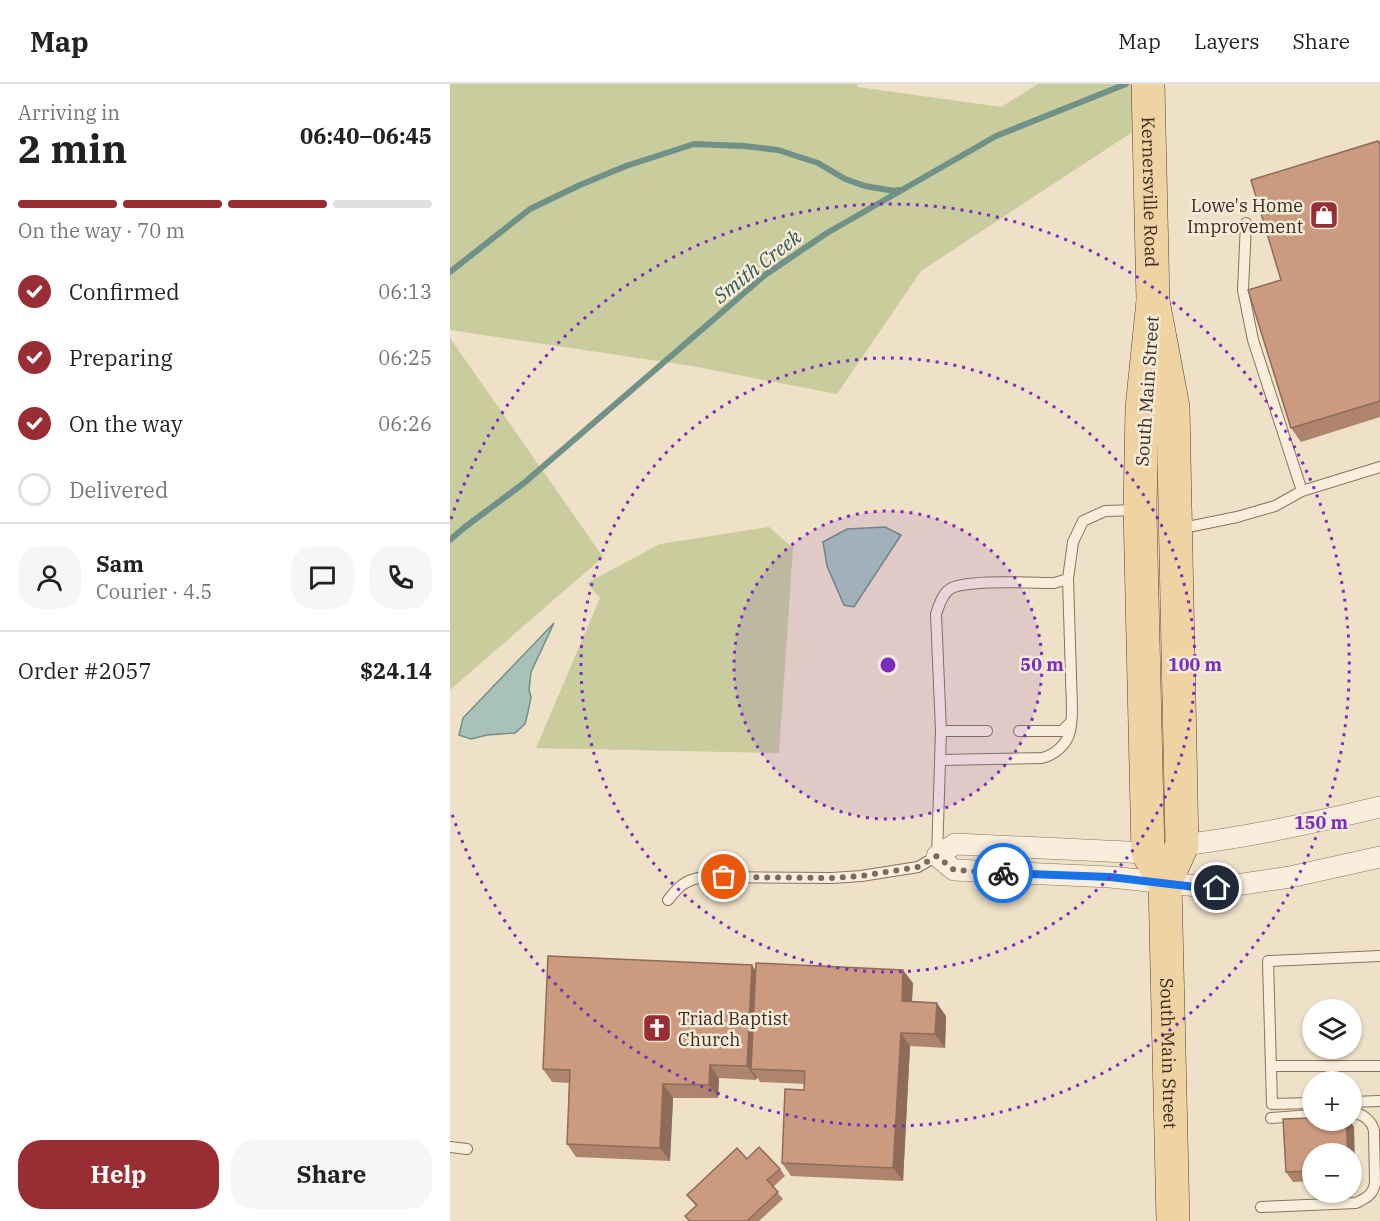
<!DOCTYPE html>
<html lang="en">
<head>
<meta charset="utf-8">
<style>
	:root { --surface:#fff; --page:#f6f6f6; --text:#222; --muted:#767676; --line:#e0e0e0; --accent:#982e34 }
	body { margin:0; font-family:"IBM Plex Serif",serif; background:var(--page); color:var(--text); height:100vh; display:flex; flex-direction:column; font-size:22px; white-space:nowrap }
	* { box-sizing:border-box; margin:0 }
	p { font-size:20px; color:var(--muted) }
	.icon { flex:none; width:33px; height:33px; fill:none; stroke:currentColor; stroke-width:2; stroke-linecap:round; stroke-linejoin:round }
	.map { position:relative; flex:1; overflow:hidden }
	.panel { display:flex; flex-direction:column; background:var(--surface); width:450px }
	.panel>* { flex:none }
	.fabs { position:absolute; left:852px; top:915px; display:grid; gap:12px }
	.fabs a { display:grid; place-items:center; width:60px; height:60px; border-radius:50%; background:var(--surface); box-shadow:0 2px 4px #0004; font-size:30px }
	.pin { position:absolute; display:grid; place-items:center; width:51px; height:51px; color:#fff; margin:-26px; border:3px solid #fff; border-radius:50%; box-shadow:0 2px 6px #0007 }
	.courier { position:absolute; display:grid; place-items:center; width:60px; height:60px; margin:-30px; border:4px solid #1a73e8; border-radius:50%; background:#fff; color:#222; box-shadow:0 2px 8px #0007 }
	.overview em { font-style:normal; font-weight:800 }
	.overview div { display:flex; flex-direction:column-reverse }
	.overview { display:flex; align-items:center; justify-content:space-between; height:102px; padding:0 18px }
	h1 { font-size:39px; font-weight:800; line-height:45px }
	.bar { display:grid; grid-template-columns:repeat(4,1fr); gap:9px 6px; align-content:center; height:72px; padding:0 18px }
	.bar i { height:8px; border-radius:4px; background:var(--line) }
	.bar .on { background:var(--accent) }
	.bar p { grid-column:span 4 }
	.line { display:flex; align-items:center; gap:15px; padding:0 18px; border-top:2px solid var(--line) }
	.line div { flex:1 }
	.round { display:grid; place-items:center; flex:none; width:63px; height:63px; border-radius:24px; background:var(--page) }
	ol { padding:0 18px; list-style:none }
	li { display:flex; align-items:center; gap:18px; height:66px }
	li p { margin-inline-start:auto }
	li .icon { padding:6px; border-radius:50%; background:var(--accent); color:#fff; stroke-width:4 }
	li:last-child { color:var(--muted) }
	li i { width:33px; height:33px; border:3px solid var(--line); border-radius:50% }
	.cta { display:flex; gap:12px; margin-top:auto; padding:12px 18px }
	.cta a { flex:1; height:69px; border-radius:24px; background:var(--accent); color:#fff; font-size:24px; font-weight:800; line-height:69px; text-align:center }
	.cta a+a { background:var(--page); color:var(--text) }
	header { display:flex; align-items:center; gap:36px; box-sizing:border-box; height:84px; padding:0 30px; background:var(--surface); border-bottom:2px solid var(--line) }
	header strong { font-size:28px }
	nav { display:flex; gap:33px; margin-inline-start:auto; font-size:21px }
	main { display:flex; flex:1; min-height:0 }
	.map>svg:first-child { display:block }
</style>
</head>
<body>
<header>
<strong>Map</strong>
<nav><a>Map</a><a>Layers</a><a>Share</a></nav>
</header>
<main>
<section class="panel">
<div class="overview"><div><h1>2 min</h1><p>Arriving in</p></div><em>06:40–06:45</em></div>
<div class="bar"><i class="on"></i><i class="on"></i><i class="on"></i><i></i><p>On the way · 70 m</p></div>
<ol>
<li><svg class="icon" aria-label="check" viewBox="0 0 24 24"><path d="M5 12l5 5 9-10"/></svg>Confirmed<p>06:13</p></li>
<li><svg class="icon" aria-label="check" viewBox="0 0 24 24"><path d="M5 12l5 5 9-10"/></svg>Preparing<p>06:25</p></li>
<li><svg class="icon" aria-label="check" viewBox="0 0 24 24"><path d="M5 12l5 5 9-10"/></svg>On the way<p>06:26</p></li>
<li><i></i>Delivered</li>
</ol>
<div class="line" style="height:108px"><a class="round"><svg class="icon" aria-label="person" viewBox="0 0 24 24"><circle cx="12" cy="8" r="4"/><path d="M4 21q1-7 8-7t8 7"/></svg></a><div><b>Sam</b><p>Courier · 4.5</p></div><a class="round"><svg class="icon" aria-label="chat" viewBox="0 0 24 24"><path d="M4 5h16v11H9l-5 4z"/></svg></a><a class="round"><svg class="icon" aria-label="phone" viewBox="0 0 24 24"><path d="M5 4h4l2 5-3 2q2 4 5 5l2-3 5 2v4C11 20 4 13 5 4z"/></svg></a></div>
<div class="line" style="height:78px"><div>Order #2057</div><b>$24.14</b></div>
<div class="cta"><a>Help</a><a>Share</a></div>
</section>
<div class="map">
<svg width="930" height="1137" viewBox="0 0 930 1137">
	<rect width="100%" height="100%" fill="#eee1c8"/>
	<path fill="#c9cc9c" d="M 0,0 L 407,0 L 408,3 L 551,23 L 588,0 L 683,0 L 684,47 L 471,187 L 387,310 L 242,282 L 0,246 Z
		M 0,254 L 153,473 L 0,606 Z
		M 319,443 L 343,464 L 329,669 L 86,664 L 150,514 L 137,499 L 210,460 Z"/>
	<path fill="#a9c2b9" stroke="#6f9187" stroke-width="1.5" d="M 435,443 L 451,451 L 404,523 L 394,521 L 377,482 L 373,458 L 397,445 Z
		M 104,539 L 81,588 L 79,606 L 81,613 L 78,628 L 75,640 L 65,649 L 37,651 L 21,655 L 9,651 L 13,634 Z"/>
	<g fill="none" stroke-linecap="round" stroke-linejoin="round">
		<path stroke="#6f9187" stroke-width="6" d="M 0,188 L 80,125 L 130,101 L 176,82 L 244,60 L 294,62 L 328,66 L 368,79 L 395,95 L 415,102 L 444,107 L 449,106
			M 0,456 L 15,443 L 74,399 L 315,191 L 377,149 L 546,52 L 676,0"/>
		<g stroke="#8a735d" stroke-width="12">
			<path id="lane" d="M 796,139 L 793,206 L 803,256 L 852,407
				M 728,445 L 787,433 L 825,422 L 852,407 L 930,383
				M 491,647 L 537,647
				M 569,647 L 612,647 L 620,639
				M 490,676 L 592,674 C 604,671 617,661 620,647 C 624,630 621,610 621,592 C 620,560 619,528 618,495
				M 218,816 C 229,802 235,796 253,793 L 382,794 L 411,792 L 468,783 L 487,772 L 491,647 L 486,530 C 489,522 492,510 500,505 C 515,495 583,499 604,499 L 618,495 L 623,458 L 633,437 L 655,427 L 687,426
				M 821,982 L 930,982
				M 902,1018 L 930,1017
				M 862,1019 L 822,1020 L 818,877 L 930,872
				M 821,1034 L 862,1031
				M 0,1063 L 17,1065
				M 811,1123 L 906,1119 C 916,1114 922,1112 925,1100 L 924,1047 C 922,1036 912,1030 902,1028"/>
		</g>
		<g stroke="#8a735d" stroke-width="22">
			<path id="street" d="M 732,761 C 800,753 864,739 930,723
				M 698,769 L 505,760 L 487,772 L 504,786 L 660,793 L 767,804 L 840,793 L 930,773"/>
		</g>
		<g stroke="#584131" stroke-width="34">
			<g id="primary">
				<path id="s1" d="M 698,0 L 703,217 L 692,324 L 690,426 L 698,769 L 715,799"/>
				<path id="s2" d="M 703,217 L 723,323 L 732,761 L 715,799 L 723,1137"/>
			</g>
		</g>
		<use href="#lane" stroke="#f9eedc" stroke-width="10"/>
		<use href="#street" stroke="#f9eedc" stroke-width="21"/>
		<use href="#primary" stroke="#f0d3a2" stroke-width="33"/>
	</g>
	<path fill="#af846d" d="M 930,58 L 930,333 L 851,358 L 841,344 L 831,196 Z
		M 306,887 L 463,899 L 462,918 L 496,932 L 495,964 L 460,962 L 453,1097 L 341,1092 L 332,1079 L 354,1006 L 355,1000 L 310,998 L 307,993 L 306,996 L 269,994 L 268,1014 L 223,1014 L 220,1077 L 126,1073 L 117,1060 L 119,999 L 102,998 L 93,985 Z
		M 862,1036 L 899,1036 L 904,1043 L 905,1095 L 902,1096 L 902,1070 L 862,1070 L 862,1097 L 843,1098 L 836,1088 Z
		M 297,1075 L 330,1085 L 335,1092 L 323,1103 L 333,1115 L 309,1137 L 238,1137 L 235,1132 L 246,1122 L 237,1111 Z"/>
	<path fill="#8e6c59" d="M 302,881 L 311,895 L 301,985 L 307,993 L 306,996 L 297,982 Z
		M 453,886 L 463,899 L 461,931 L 452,917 Z
		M 487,919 L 496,932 L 495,964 L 485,950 Z
		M 451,949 L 460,962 L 453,1097 L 443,1084 Z
		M 260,981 L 269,994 L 268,1014 L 259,1001 Z
		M 213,1000 L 223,1014 L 220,1077 L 210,1064 Z
		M 896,1036 L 899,1036 L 904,1043 L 905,1095 L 902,1090 L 902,1070 L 898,1070 Z"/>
	<path fill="#cb9a7f" stroke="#8e6c59" stroke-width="1.5" d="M 928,57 L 929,59 L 930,58 L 930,317 L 841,344 L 798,206 L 831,196 L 801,96 Z
		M 98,872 L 302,881 L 297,982 L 260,981 L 259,1001 L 213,1000 L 210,1064 L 117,1060 L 120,986 L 93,985 Z
		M 306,879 L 453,886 L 452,917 L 487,919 L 485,950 L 451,949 L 443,1084 L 332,1079 L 335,1005 L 354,1006 L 355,987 L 301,985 Z
		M 862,1034 L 862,1036 L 896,1036 L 898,1070 L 862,1070 L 862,1087 L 836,1088 L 833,1035 Z
		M 309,1063 L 330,1085 L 317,1096 L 328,1108 L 297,1137 L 240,1137 L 235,1132 L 247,1121 L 237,1111 L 287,1064 L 297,1075 Z"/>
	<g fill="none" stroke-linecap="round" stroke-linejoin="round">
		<path stroke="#7a6b5b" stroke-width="6" stroke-dasharray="0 10.8" d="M 274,793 L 382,794 L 411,792 L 468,783 L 487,772 L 504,786 L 553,789"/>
		<path stroke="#1a73e8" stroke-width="8" d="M 553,789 L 660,793 L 754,804 L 767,804"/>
	</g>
	<circle cx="438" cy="581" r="154" fill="#7b2cbf" fill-opacity=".12"/>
	<g fill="none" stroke="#7b2cbf" stroke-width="3" stroke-dasharray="3 6">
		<circle cx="438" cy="581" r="154"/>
		<circle cx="438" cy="581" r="307"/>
		<path d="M1 435A461 461 0 1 1 1 727"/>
	</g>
	<defs>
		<g id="shop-square" transform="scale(1.5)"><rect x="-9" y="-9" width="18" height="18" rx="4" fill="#982e34" stroke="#f5ebd8"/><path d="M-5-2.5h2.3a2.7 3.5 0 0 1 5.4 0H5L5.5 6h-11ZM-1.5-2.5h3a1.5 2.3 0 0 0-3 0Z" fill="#fff"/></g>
		<g id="church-square" transform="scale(1.5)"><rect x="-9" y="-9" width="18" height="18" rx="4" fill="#982e34" stroke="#f5ebd8"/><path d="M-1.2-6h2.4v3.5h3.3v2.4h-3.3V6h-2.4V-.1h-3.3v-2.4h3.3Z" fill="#fff"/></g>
	</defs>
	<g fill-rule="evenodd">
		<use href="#shop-square" x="874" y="131"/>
		<use href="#church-square" x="207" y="944"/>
	</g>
	<g text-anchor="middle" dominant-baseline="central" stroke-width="5" stroke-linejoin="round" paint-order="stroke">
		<g font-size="18" fill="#3b2c20" stroke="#f5ebd8">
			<text stroke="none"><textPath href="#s1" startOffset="108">Kernersville Road</textPath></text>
			<text transform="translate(697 307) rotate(-86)">South Main Street</text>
			<text stroke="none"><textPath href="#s2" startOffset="758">South Main Street</textPath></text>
		</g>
		<g font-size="18" fill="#3b2c20" stroke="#f5ebd8" text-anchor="end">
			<text x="853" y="121">Lowe's Home<tspan x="853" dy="21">Improvement</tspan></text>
			<text x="228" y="934" text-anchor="start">Triad Baptist<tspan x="228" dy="21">Church</tspan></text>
		</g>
		<g font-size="20" font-style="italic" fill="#305a55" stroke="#f5ebd8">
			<text transform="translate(307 182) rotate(-38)">Smith Creek</text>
		</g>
	</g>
	<circle cx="438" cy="581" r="9" fill="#7b2cbf" stroke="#f5ebd8" stroke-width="3"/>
	<g font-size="18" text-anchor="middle" font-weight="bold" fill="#7b2cbf" stroke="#f5ebd8" stroke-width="5" stroke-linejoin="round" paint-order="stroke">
		<text x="592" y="587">50 m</text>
		<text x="745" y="587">100 m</text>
		<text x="871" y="745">150 m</text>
	</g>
</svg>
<div class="fabs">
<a><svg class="icon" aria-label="layers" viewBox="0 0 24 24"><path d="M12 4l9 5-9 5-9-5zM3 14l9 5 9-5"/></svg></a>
<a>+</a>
<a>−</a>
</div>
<div class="pin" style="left:274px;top:793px;background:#ea580c"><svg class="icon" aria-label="bag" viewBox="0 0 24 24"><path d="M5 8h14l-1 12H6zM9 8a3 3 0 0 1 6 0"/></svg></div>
<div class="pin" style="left:767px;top:804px;background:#1f2937"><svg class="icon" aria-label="home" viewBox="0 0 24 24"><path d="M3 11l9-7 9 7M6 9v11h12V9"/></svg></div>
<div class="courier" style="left:553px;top:789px"><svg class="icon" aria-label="bike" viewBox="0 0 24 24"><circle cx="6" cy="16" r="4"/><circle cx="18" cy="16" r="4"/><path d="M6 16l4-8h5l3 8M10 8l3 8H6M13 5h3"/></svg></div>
</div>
</main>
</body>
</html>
